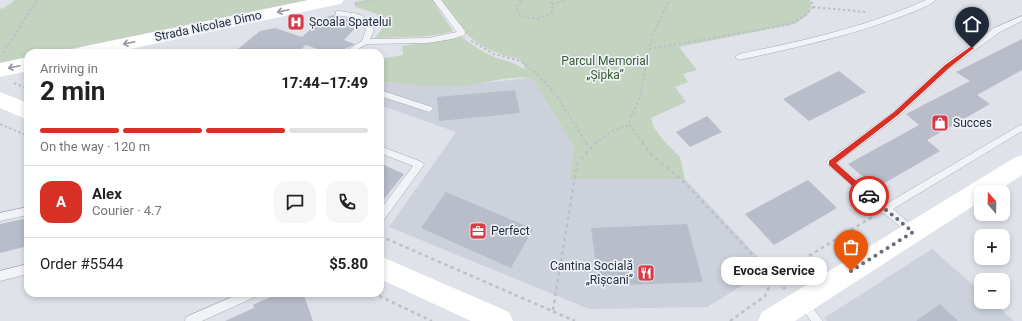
<!DOCTYPE html>
<html lang="en">
<head>
<meta charset="utf-8">
<style>
	:root { --surface:#fff; --page:#f6f6f6; --text:#222; --muted:#767676; --line:#e0e0e0; --accent:#d93025 }
	body { margin:0; font-family:Roboto,sans-serif; background:var(--page); color:var(--text); height:100vh; display:flex; flex-direction:column; font-size:15px; white-space:nowrap }
	* { box-sizing:border-box; margin:0 }
	p { font-size:13px; color:var(--muted) }
	.icon { flex:none; width:22px; height:22px; fill:none; stroke:currentColor; stroke-width:2; stroke-linecap:round; stroke-linejoin:round }
	.map { position:relative; flex:1; overflow:hidden }
	.drawer { position:absolute; left:24px; top:49px; width:360px; height:248px; display:flex; flex-direction:column; background:var(--surface); border-radius:12px; box-shadow:0 2px 6px #0003 }
	.drawer>* { flex:none }
	.needle { width:26px; rotate:340deg }
	.controls { position:absolute; left:974px; top:185px; display:grid; gap:8px }
	.controls a { display:grid; place-items:center; width:36px; height:36px; border-radius:8px; background:var(--surface); box-shadow:0 2px 6px #0003; font-size:20px }
	.pin { position:absolute; display:grid; place-items:center; width:34px; height:34px; color:#fff; margin:-41px -17px; border-radius:50% 50% 50% 0; rotate:-45deg; box-shadow:0 0 4px #0007 }
	.pin .icon { rotate:45deg }
	.courier { position:absolute; display:grid; place-items:center; width:40px; height:40px; margin:-20px; border:3px solid #d93025; border-radius:50%; background:#fff; color:#222; box-shadow:0 1px 5px #0007 }
	.bubble { position:absolute; height:28px; border-radius:12px; background:var(--surface); box-shadow:0 2px 6px #0003; font-size:13px; font-weight:700; line-height:28px; text-align:center }
	.summary em { font-style:normal; font-weight:700 }
	.summary div { display:flex; flex-direction:column-reverse }
	.summary { display:flex; align-items:center; justify-content:space-between; height:68px; padding:0 16px }
	h1 { font-size:26px; font-weight:700; line-height:30px }
	.bar { display:grid; grid-template-columns:repeat(4,1fr); gap:6px 4px; align-content:center; height:48px; padding:0 16px }
	.bar i { height:5px; border-radius:3px; background:var(--line) }
	.bar .active { background:var(--accent) }
	.bar p { grid-column:span 4 }
	.line { display:flex; align-items:center; gap:10px; padding:0 16px; border-top:1px solid var(--line) }
	.line div { flex:1 }
	.round { display:grid; place-items:center; flex:none; width:42px; height:42px; border-radius:12px; background:var(--page) }
	.map>svg:first-child { display:block }
</style>
</head>
<body>
<div class="map">
<svg width="1022" height="321" viewBox="0 0 1022 321">
	<rect width="100%" height="100%" fill="#dfe2e9"/>
	<path fill="#ccd1db" d="M 528,78 L 533,79 L 574,147 L 571,179 L 685,179 L 769,269 L 707,307 L 589,309 L 389,227 L 456,132 L 380,105 L 380,82 L 414,85 L 454,86 Z
		M 932,249 L 981,292 L 981,302 L 992,302 L 1014,321 L 827,321 L 824,318 Z"/>
	<path fill="#c3d3bf" d="M 15,0 L 308,0 L 50,53 L 28,53 L 28,58 L 0,63 L 0,8 L 3,9 Z
		M 365,0 L 432,0 L 453,31 C 432,38 397,37 375,38 L 382,29 L 377,14 L 356,7 L 354,2 Z
		M 441,0 L 810,0 C 814,13 805,17 795,24 L 679,47 L 697,70 L 683,74 L 688,82 L 675,87 L 686,102 L 651,118 L 653,126 L 663,140 L 680,157 L 685,179 L 570,179 L 574,147 L 533,79 C 514,74 488,83 469,85 C 440,89 409,84 380,82 L 380,59 L 403,55 L 402,46 L 462,37 C 473,46 484,53 497,58 C 508,61 517,64 526,70 L 519,59 C 512,57 505,56 498,53 C 472,45 454,22 441,0 Z"/>
	<path fill="#b8bdc9" d="M 334,15 L 360,23 L 344,40 L 355,44 L 347,48 L 328,53 L 306,45 L 297,53 L 233,53 L 260,31 L 275,28 L 302,37 L 323,18 Z
		M 1022,39 L 1022,70 L 977,95 L 990,104 L 927,140 L 940,151 L 876,188 L 848,164 L 919,125 L 906,114 L 970,81 L 956,72 Z
		M 839,71 L 866,92 L 809,121 L 783,99 Z
		M 515,90 L 520,113 L 439,121 L 437,97 Z
		M 707,116 L 722,132 L 690,147 L 676,132 Z
		M 380,163 L 404,174 L 380,204 Z
		M 808,180 L 837,208 L 774,245 L 745,214 Z
		M 446,192 L 533,229 L 511,268 L 421,228 Z
		M 28,218 L 28,246 L 0,253 L 0,224 Z
		M 687,224 L 703,282 L 599,286 L 591,228 Z
		M 279,293 L 303,293 L 313,321 L 225,321 L 254,308 L 253,305 Z
		M 940,304 L 958,321 L 916,321 Z"/>
	<g fill="none" stroke-linecap="round" stroke-linejoin="round">
		<g stroke="#a4a8b3" stroke-width="1">
			<path id="lane" d="M 433,0 L 441,0 L 465,31 L 465,35 L 452,39 L 428,43 L 366,44 L 352,53 L 342,53 L 362,41 L 366,30 C 360,16 350,18 336,15 L 336,11 L 339,11 C 357,14 366,12 374,30 L 370,39 L 428,38 L 457,32 Z
				M 926,0 L 936,0 C 928,7 913,12 902,16 C 850,36 794,48 739,60 L 735,57 L 739,54 C 803,41 866,27 926,0 Z
				M 1022,16 L 1022,21 L 1000,32 L 950,68 L 899,116 L 837,163 L 886,204 L 1022,124 L 1022,131 L 893,209 L 916,229 L 918,232 L 916,235 L 913,236 L 910,235 L 885,214 L 881,213 L 879,209 L 826,163 L 828,160 L 893,112 L 944,64 L 994,28 Z
				M 380,90 L 432,107 L 433,109 L 429,112 L 380,96 Z
				M 380,146 L 422,162 L 424,165 L 383,221 L 380,222 L 380,210 L 413,166 L 380,153 Z
				M 28,207 L 28,215 L 0,221 L 0,213 Z
				M 28,264 L 28,274 L 0,281 L 0,271 Z
				M 241,293 L 258,293 L 257,296 L 202,321 L 185,321 L 186,317 Z
				M 802,298 L 806,299 L 823,321 L 811,321 L 797,303 L 798,299 Z"/>
		</g>
		<path stroke="#bcc0c8" stroke-width="2" stroke-dasharray="2.5 2.5" stroke-linecap="butt" d="M 521,0 L 516,7 L 520,15 C 532,20 542,20 552,12 L 552,4 L 548,0
			M 355,4 L 373,0
			M 552,4 L 566,0
			M 813,7 L 866,12
			M 471,41 L 494,54 L 521,61 L 536,73 L 557,96 L 586,143
			M 649,49 L 786,25 C 797,21 806,16 813,7 L 811,0
			M 3,53 L 37,0
			M 14,83 L 28,89
			M 0,124 L 28,136
			M 595,143 L 614,130 L 629,125
			M 643,143 L 629,125 L 630,118 L 639,100 L 652,37 L 669,0"/>
		<path stroke="#bcc0c8" stroke-width="2.5" stroke-dasharray="3.5 3.5" stroke-linecap="butt" d="M 586,142 L 590,149
			M 642,142 L 651,154 L 685,183 L 785,289
			M 380,236 L 575,321
			M 373,293 L 432,321
			M 553,310 L 577,164 L 596,142
			M 730,321 L 765,296 L 773,278 L 874,216"/>
		<use href="#lane" fill="#f1f3f7" fill-rule="evenodd"/>
		<path fill="#fff" fill-rule="evenodd" d="M 309,0 L 344,0 L 341,4 L 335,5 L 112,53 L 73,53 L 75,49 L 82,47 Z
			M 28,57 L 28,71 L 0,77 L 0,63 Z
			M 0,92 L 28,103 L 28,120 L 0,108 Z
			M 1022,155 L 1022,175 L 996,192 L 981,192 L 981,201 L 795,321 L 758,321 L 762,312 L 1014,158 Z
			M 380,256 L 509,312 L 513,321 L 471,321 L 380,279 Z"/>
	</g>
	<defs><path id="oneway-shaft" d="M-6 0H5M1.5-3L5.5 0L1.5 3" fill="none" stroke-width="1.6" stroke-linecap="round" stroke-linejoin="round"/></defs>
	<g stroke="#9396a0">
		<use href="#oneway-shaft" transform="translate(283 11) rotate(168)"/>
		<use href="#oneway-shaft" transform="translate(129 43) rotate(168)"/>
		<use href="#oneway-shaft" transform="translate(14 67) rotate(168)"/>
	</g>
	<path fill="#d93025" d="M 970,47 L 974,48 L 949,68 L 898,115 L 836,163 L 871,194 L 871,198 L 866,198 L 829,165 L 829,161 L 894,112 L 945,65 Z"/>
	<g fill="none" stroke-linecap="round" stroke-linejoin="round">
		<path stroke="#676d7c" stroke-width="4" stroke-dasharray="0 7.2" d="M 851,271 L 913,232 L 869,196"/>
	</g>
	<defs>
		<g id="hospital-square" transform="scale(0.9)"><rect x="-9" y="-9" width="18" height="18" rx="4" fill="#d53c48" stroke="#eef1f6"/><path d="M-5-5h3v3.5h4V-5h3V5h-3V1.5h-4V5h-3Z" fill="#fff"/></g>
		<g id="shop-square" transform="scale(0.9)"><rect x="-9" y="-9" width="18" height="18" rx="4" fill="#d53c48" stroke="#eef1f6"/><path d="M-5-2.5h2.3a2.7 3.5 0 0 1 5.4 0H5L5.5 6h-11ZM-1.5-2.5h3a1.5 2.3 0 0 0-3 0Z" fill="#fff"/></g>
		<g id="office-square" transform="scale(0.9)"><rect x="-9" y="-9" width="18" height="18" rx="4" fill="#d53c48" stroke="#eef1f6"/><path d="M-6-3h4V-5.5h4V-3h4V5H-6ZM-1-4.5V-3h2v-1.5ZM-6 0V1H6V0Z" fill="#fff"/></g>
		<g id="restaurant-square" transform="scale(0.9)"><rect x="-9" y="-9" width="18" height="18" rx="4" fill="#d53c48" stroke="#eef1f6"/><path d="M-5-6h1v4h1v-4h1v4h1v-4h1v5L-1.5 .5V6h-2V.5L-5-1ZM5-6V6H3V1.5H1.5Q1.5-4 5-6Z" fill="#fff"/></g>
	</defs>
	<g fill-rule="evenodd">
		<use href="#hospital-square" x="296" y="22"/>
		<use href="#shop-square" x="940" y="123"/>
		<use href="#office-square" x="478" y="231"/>
		<use href="#restaurant-square" x="646" y="273"/>
	</g>
	<g text-anchor="middle" dominant-baseline="central" stroke-width="3.5" stroke-linejoin="round" paint-order="stroke">
		<g font-size="12" fill="#272e41" stroke="#eef1f6" text-anchor="start">
			<text x="309" y="22">Școala Spatelui</text>
			<text x="953" y="123">Succes</text>
			<text x="491" y="231">Perfect</text>
			<text x="633" y="266" text-anchor="end">Cantina Socială<tspan x="633" dy="14">„Rîșcani”</tspan></text>
		</g>
		<g font-size="12" fill="#272e41" stroke="#eef1f6">
			<text transform="translate(208 26) rotate(-12)">Strada Nicolae Dimo</text>
		</g>
		<g font-size="12" fill="#385d33" stroke="#eef1f6">
			<text x="605" y="61">Parcul Memorial<tspan x="605" dy="14">„Șipka”</tspan></text>
		</g>
	</g>
</svg>
<div class="controls">
<a><svg class="needle" viewBox="-14 -14 28 28"><path d="M0-13l5 13h-10z" fill="#e53935"/><path d="M0 13l5-13h-10z" fill="#767676"/></svg></a>
<a>+</a>
<a>−</a>
</div>
<div class="pin" style="left:851px;top:271px;background:#ea580c"><svg class="icon" aria-label="bag" viewBox="0 0 24 24"><path d="M5 8h14l-1 12H6zM9 8a3 3 0 0 1 6 0"/></svg></div>
<div class="pin" style="left:972px;top:48px;background:#1f2937"><svg class="icon" aria-label="home" viewBox="0 0 24 24"><path d="M3 11l9-7 9 7M6 9v11h12V9"/></svg></div>
<div class="courier" style="left:869px;top:196px"><svg class="icon" aria-label="car" viewBox="0 0 24 24"><path d="M5 17H2v-5l4-1 3-4h7l3 4 3 1v5h-3M9 17h6M6 11h13"/><circle cx="7" cy="17" r="2"/><circle cx="17" cy="17" r="2"/></svg></div>
<div class="bubble" style="left:721px;top:257px;width:106px">Evoca Service</div>
<section class="drawer">
<div class="summary"><div><h1>2 min</h1><p>Arriving in</p></div><em>17:44–17:49</em></div>
<div class="bar"><i class="active"></i><i class="active"></i><i class="active"></i><i></i><p>On the way · 120 m</p></div>
<div class="line" style="height:72px"><b class="round" style="background:var(--accent);color:#fff">A</b><div><b>Alex</b><p>Courier · 4.7</p></div><a class="round"><svg class="icon" aria-label="chat" viewBox="0 0 24 24"><path d="M4 5h16v11H9l-5 4z"/></svg></a><a class="round"><svg class="icon" aria-label="phone" viewBox="0 0 24 24"><path d="M5 4h4l2 5-3 2q2 4 5 5l2-3 5 2v4C11 20 4 13 5 4z"/></svg></a></div>
<div class="line" style="height:52px"><div>Order #5544</div><b>$5.80</b></div>
</section>
</div>
</body>
</html>
